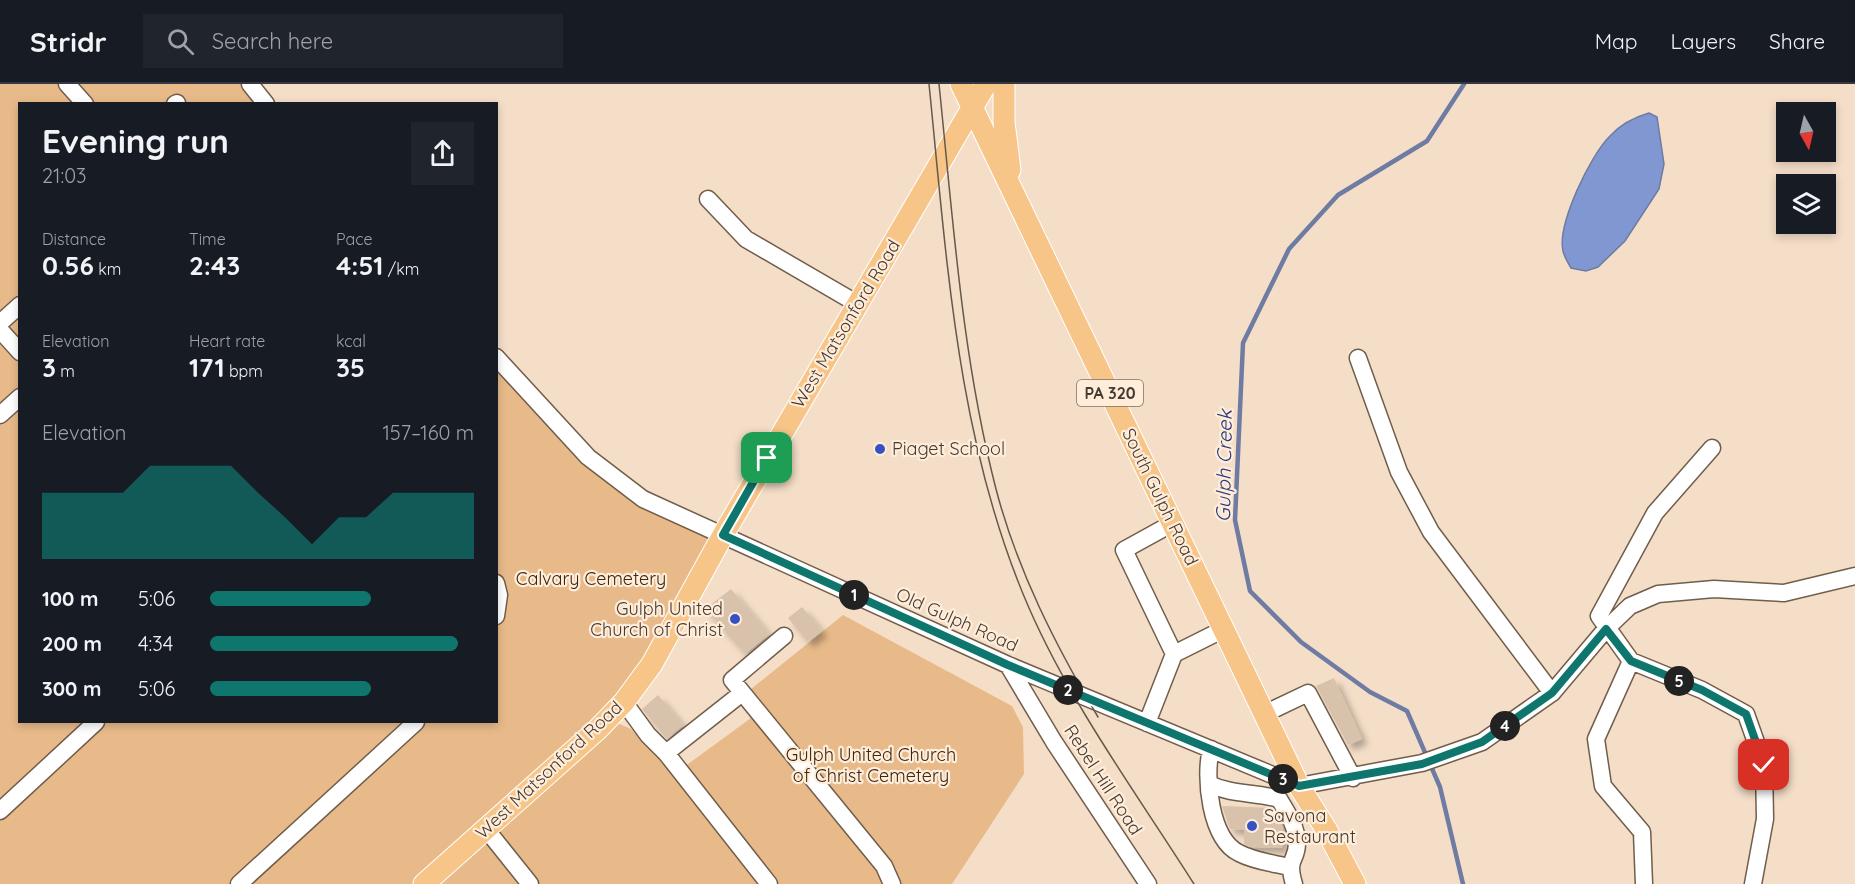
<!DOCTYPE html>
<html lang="en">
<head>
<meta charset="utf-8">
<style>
  body { margin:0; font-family:Quicksand,sans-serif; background:#20242c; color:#f1f3f6; height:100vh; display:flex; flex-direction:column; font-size:22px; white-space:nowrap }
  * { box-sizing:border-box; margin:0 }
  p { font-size:20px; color:#9ea1a6 }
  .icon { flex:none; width:33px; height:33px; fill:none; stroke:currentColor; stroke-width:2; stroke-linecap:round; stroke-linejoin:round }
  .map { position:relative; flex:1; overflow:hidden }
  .sheet { position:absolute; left:18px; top:18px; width:480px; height:621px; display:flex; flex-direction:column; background:#171b24; border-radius:0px; box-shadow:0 3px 9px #0003 }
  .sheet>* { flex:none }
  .needle { width:39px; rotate:172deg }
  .buttons { position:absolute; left:1776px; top:18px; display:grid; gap:12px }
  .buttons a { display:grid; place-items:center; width:60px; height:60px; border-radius:0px; background:#171b24; box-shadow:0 3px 9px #0003; font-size:30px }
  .pin { position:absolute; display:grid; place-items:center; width:51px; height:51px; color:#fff; margin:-26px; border-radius:12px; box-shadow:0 3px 9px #0006 }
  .km { position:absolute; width:30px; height:30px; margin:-15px; border-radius:50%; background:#222; color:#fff; font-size:16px; line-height:30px; text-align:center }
  .round { display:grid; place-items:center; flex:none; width:63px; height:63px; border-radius:0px; background:#20242c }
  .summary { display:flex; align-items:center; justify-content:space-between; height:102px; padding:0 24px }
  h1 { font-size:33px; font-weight:700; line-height:45px }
  .stats { display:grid; grid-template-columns:repeat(3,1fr); gap:9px; height:102px; padding:6px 24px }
  .stats div { display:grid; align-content:center }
  .stats b { font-size:26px; font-weight:700 }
  .stats small { font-size:16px; font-weight:400 }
  .stats p { font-size:16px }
  .chart { height:168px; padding:12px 24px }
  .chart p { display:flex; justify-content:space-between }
  .chart svg { width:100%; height:108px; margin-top:6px; fill:#0f766e; opacity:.7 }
  ul { padding:0 24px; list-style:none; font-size:20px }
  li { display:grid; grid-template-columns:96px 72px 1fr; align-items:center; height:45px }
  li i { height:15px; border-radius:8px; background:#0f766e }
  header { display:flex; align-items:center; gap:36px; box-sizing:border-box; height:84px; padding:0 30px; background:#171b24; border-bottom:2px solid #363941 }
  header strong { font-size:28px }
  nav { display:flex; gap:33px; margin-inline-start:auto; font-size:21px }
  .search { width:420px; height:54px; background:#20242c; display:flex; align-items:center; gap:15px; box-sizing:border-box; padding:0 21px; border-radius:0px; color:#9ea1a6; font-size:22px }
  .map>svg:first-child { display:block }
  .green { fill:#e8ba8a }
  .water { fill:#8197d2; stroke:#6e7ba2; stroke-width:1.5 }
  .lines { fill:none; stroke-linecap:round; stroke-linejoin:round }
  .stream { stroke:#6e7ba2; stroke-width:4.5 }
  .building { fill:#d8c2ac; filter:url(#shadow) }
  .minor-casing { stroke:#705d4a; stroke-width:19 }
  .major-casing { stroke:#fff; stroke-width:23 }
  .minor { stroke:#fff; stroke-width:16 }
  .major { stroke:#f7c588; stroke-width:21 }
  .tram { stroke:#65594d; stroke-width:1.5 }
  .route-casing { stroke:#fff; stroke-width:12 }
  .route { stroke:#0f766e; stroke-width:8 }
  .poi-dot { fill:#3651c3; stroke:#ffedda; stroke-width:2 }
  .labels { text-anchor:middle; stroke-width:4.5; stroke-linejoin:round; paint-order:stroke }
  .shield { fill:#ffedda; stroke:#7b7064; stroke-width:1.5 }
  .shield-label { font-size:16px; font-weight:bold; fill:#433a31 }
  .street-label { font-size:18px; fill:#433a31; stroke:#ffedda }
  .poi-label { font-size:18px; fill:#433a31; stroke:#ffedda; text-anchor:start }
  .park-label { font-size:18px; fill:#3c270f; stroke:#ffedda }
  .water-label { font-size:20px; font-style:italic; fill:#273a81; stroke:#ffedda }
</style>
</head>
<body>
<header>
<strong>Stridr</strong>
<div class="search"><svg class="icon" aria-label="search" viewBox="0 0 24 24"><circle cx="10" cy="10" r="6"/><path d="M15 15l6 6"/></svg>Search here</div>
<nav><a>Map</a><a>Layers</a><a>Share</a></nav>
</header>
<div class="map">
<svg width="1855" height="800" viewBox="0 0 1855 800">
  <defs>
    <filter id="shadow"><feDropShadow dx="5.5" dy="5.5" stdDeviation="3" flood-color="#0004"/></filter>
  </defs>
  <rect width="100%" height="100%" fill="#f5dec8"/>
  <path class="green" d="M 0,0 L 250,0 L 266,19 L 20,20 L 20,638 L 496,638 L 497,273 L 621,400 L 723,451 L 652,580 L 424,800 L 0,800 Z
    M 843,531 L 1012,622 L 1023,643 L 1024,690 L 952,800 L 440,800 L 617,639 L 631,645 L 647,661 L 684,683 L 766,623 L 751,605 Z"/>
  <path class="water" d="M 1649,29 L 1657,33 L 1664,80 L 1659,105 L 1625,157 L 1598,183 L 1586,187 L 1571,184 C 1568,179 1564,172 1563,167 C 1557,140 1591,70 1610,52 C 1620,41 1635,33 1649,29 Z"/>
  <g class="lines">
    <path class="stream" d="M 1463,800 L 1440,703 L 1407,627 L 1370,608 L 1301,558 L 1250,507 L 1235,436 L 1243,259 L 1289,165 L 1338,111 L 1427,57 L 1464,0"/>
  </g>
  <path class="building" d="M 731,505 L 769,550 L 745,570 L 705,525 Z
    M 802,523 L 822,547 L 808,558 L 788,534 Z
    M 1334,594 L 1362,655 L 1348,661 L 1316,602 Z
    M 658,611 L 683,641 L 667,655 L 642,625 Z
    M 1222,722 L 1272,724 L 1283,744 L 1282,764 L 1251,763 L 1244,760 L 1244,746 L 1230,745 Z"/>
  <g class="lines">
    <g class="minor-casing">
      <path id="minor" d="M 67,0 L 85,20
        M 250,0 L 266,20
        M 175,20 L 177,19
        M 708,115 L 746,155 L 856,219
        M 0,239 L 20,221
        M 0,246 L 20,268
        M 496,273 L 588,373 L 643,415 L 1008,581 L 1299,702 L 1422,679 L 1482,658 L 1552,609 L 1606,545 L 1630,522 L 1658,510 L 1714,505 L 1784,509 L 1855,492
        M 1358,274 L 1399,388 L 1431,448 L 1552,609
        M 0,331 L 20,313
        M 1173,439 L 1124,466 L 1174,570
        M 496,499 L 499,511 L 496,532
        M 784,552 L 732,596 L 884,782 L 892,800
        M 1631,577 L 1599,532 L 1655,429 L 1712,364
        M 1008,581 L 1054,658 L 1148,800
        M 624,618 L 648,651 L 666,669 L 742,609
        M 1264,630 L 1308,609 L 1353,694
        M 1147,639 L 1174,570 L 1224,545
        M 1211,665 C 1204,693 1210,755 1239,769 C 1254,777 1272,779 1289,783
        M 666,669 L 769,800
        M 1209,700 C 1232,711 1255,708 1279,715 C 1287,728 1297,743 1297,759 C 1297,778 1286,773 1294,800
        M 0,727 L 96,638
        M 486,745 L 530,800
        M 239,800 L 416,638
        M 1644,800 L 1642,748 L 1603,702 L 1596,655 L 1631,577 L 1702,606 L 1746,630 L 1764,681 L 1765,735 L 1753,800"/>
    </g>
    <g class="major-casing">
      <path id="major" d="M 961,0 L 1299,702 L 1326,745 L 1355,800
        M 1004,0 L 1004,38 L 1010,86
        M 424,800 L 597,646 L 624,618 L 652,580 L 723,451 L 986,0"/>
    </g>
    <use href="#minor" class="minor"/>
    <use href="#major" class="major"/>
    <path class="tram" d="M 929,0 C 947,177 957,359 1029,524 C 1072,622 1137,710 1194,800
      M 939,0 C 953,135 962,274 996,405 C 1017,486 1056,562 1098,633"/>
  </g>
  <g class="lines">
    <g class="route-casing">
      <path id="route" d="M 767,374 L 723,451 L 1008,581 L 1299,702 L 1422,680 L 1482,658 L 1552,609 L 1606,545 L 1631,577 L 1702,606 L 1746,630 L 1764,681"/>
    </g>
    <use href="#route" class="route"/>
  </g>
  <g class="poi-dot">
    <circle cx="880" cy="365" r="6"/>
    <circle cx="735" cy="535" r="6"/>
    <circle cx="1252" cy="742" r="6"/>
  </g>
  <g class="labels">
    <rect class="shield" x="1077" y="296" width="66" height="26" rx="4.5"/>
    <g class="shield-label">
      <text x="1110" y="315">PA 320</text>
    </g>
    <g class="street-label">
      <text transform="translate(846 240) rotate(-59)" y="6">West Matsonford Road</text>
      <text transform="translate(1160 413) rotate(64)" y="6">South Gulph Road</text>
      <text transform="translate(957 536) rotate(24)" y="6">Old Gulph Road</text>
      <text transform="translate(549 686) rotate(-43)" y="6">West Matsonford Road</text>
      <text transform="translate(1103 696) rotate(57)" y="6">Rebel Hill Road</text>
    </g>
    <g class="poi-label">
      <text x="892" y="371">Piaget School</text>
      <text x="723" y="531" text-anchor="end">Gulph United<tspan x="723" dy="21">Church of Christ</tspan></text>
      <text x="1264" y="738">Savona<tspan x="1264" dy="21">Restaurant</tspan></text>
    </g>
    <g class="park-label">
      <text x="591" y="501">Calvary Cemetery</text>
      <text x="871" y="677">Gulph United Church<tspan x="871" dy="21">of Christ Cemetery</tspan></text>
    </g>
    <g class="water-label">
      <text transform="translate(1224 382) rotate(-89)" y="7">Gulph Creek</text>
    </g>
  </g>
</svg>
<div class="buttons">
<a><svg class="needle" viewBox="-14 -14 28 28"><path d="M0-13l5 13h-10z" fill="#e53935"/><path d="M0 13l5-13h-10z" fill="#9ea1a6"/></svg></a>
<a><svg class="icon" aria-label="layers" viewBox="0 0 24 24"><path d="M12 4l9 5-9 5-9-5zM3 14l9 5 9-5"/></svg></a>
</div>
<div class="pin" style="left:767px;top:374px;background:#1e9e55"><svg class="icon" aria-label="arrive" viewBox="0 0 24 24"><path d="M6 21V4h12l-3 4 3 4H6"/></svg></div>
<div class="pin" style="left:1764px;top:681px;background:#d93025"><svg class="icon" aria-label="check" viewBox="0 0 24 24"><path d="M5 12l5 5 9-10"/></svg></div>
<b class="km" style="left:854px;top:511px">1</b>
<b class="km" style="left:1068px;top:606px">2</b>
<b class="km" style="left:1283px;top:695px">3</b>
<b class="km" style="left:1505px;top:642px">4</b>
<b class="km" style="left:1679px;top:597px">5</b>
<section class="sheet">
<div class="summary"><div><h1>Evening run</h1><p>21:03</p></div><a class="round"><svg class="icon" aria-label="share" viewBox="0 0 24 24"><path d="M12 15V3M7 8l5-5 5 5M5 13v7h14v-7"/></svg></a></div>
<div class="stats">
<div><p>Distance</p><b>0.56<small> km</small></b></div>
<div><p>Time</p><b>2:43</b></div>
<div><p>Pace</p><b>4:51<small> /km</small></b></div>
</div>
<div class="stats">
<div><p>Elevation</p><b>3<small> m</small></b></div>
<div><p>Heart rate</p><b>171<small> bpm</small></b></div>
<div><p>kcal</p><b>35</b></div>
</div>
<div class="chart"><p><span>Elevation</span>157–160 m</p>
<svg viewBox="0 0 160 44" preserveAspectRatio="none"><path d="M0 44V17L10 17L20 17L30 17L40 6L50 6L60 6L70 6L80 17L90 27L100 38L110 27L120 27L130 17L140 17L150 17L160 17V44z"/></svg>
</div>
<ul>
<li><b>100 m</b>5:06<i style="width:61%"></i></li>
<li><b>200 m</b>4:34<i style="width:94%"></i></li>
<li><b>300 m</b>5:06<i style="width:61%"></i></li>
</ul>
</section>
</div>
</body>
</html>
